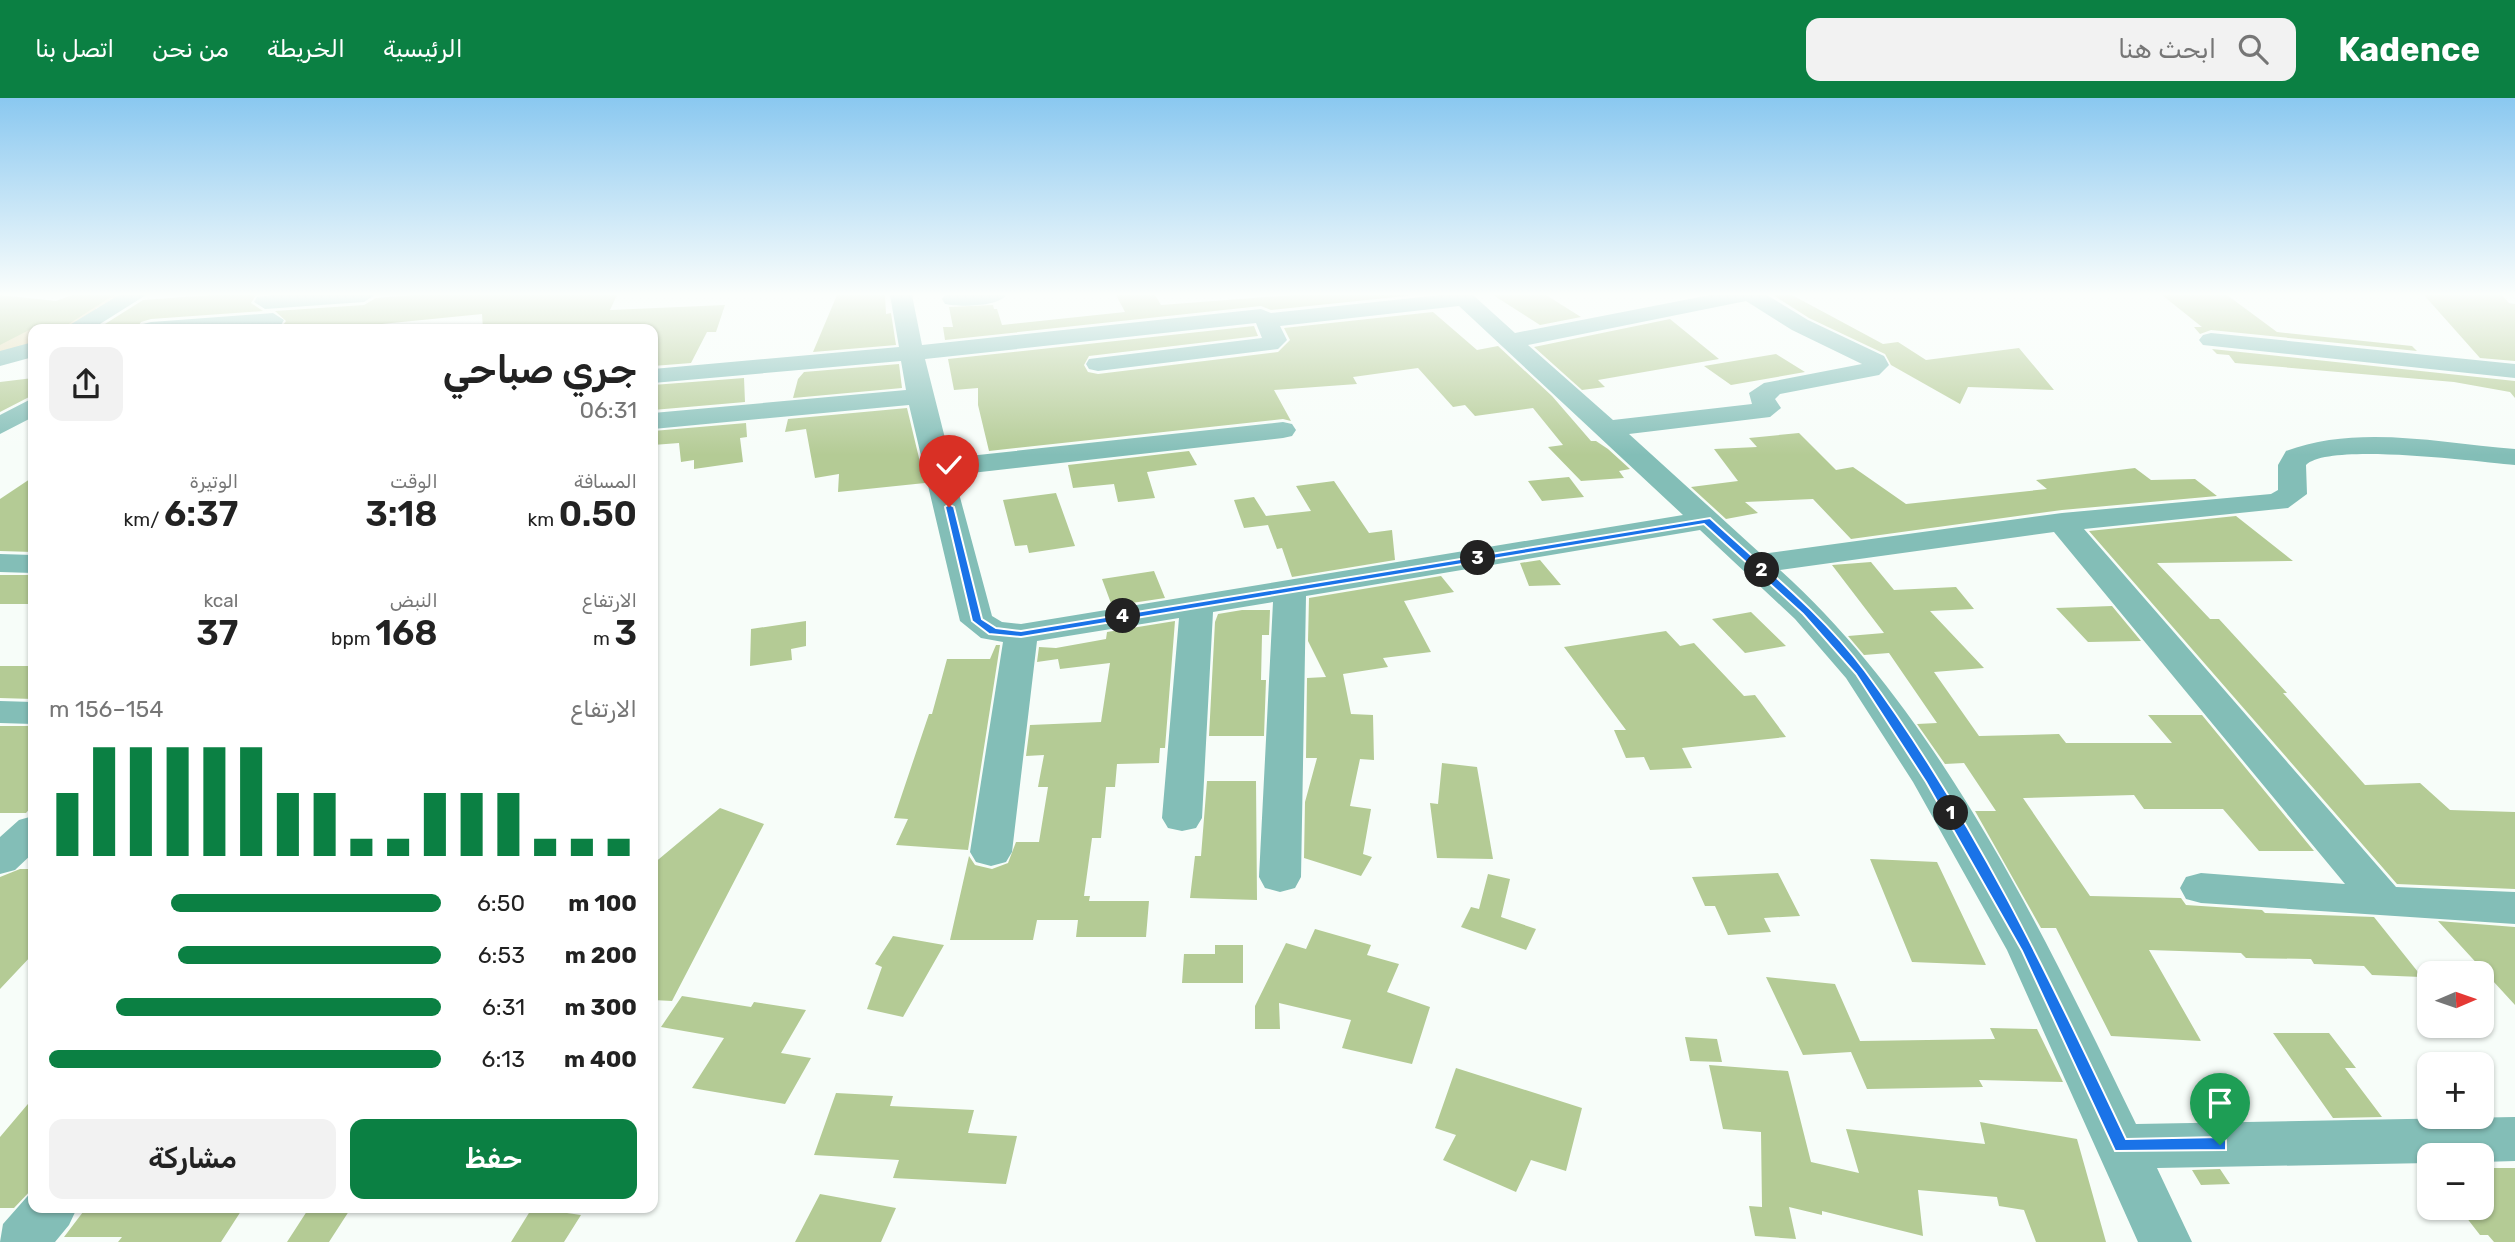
<!DOCTYPE html>
<html lang="ar">
<head>
<meta charset="utf-8">
<style>
  body { margin:0; font-family:Rubik,Vazirmatn,sans-serif; background:#f2f2f2; color:#222; direction:rtl; height:100vh; display:flex; flex-direction:column; font-size:26px; white-space:nowrap }
  * { box-sizing:border-box; margin:0 }
  p { font-size:23px; color:#767676 }
  .icon { flex:none; width:38px; height:38px; fill:none; stroke:currentColor; stroke-width:2; stroke-linecap:round; stroke-linejoin:round }
  .map { position:relative; flex:1; overflow:hidden; direction:ltr }
  .side { position:absolute; left:28px; top:226px; width:630px; height:889px; display:flex; flex-direction:column; background:#fff; border-radius:14px; box-shadow:0 2px 5px #0004; direction:rtl }
  .side>* { flex:none }
  .needle { width:46px; rotate:88deg }
  .controls { position:absolute; left:2417px; top:863px; display:grid; gap:14px }
  .controls a { display:grid; place-items:center; width:77px; height:77px; border-radius:14px; background:#fff; box-shadow:0 2px 5px #0004; font-size:35px }
  .pin { position:absolute; display:grid; place-items:center; width:60px; height:60px; color:#fff; margin:-72px -30px; border-radius:50% 50% 50% 0; rotate:-45deg; box-shadow:0 0 7px #0007 }
  .pin .icon { rotate:45deg }
  .km { position:absolute; width:35px; height:35px; margin:-18px; border-radius:50%; background:#222; color:#fff; font-size:19px; line-height:35px; text-align:center }
  .round { display:grid; place-items:center; flex:none; width:74px; height:74px; border-radius:14px; background:#f2f2f2 }
  .headline { display:flex; align-items:center; justify-content:space-between; height:119px; padding:0 21px }
  h1 { font-size:38px; font-weight:600; line-height:52px }
  .metrics { display:grid; grid-template-columns:repeat(3,1fr); gap:10px; height:119px; padding:7px 21px }
  .metrics div { display:grid; align-content:center }
  .metrics b { font-size:35px; font-weight:600 }
  .metrics small { font-size:19px; font-weight:400 }
  .metrics p { font-size:19px }
  .chart { height:196px; padding:14px 21px }
  .chart p { display:flex; justify-content:space-between }
  .chart svg { width:100%; height:126px; margin-top:7px; stroke:#0b8043; stroke-width:6 }
  .primary-button { display:flex; gap:14px; margin-top:auto; padding:14px 21px }
  .primary-button a { flex:1; height:80px; border-radius:14px; background:#0b8043; color:#fff; font-size:28px; font-weight:600; line-height:80px; text-align:center }
  .primary-button a+a { background:#f2f2f2; color:#222 }
  ul { padding:0 21px; list-style:none; font-size:23px }
  li { display:grid; grid-template-columns:112px 84px 1fr; align-items:center; height:52px }
  li i { height:18px; border-radius:9px; background:#0b8043 }
  header { display:flex; align-items:center; gap:42px; box-sizing:border-box; height:98px; padding:0 35px; background:#0b8043; color:#fff }
  header strong { font-size:33px }
  nav { display:flex; gap:38px; margin-inline-start:auto; font-size:24px }
  .search { width:490px; height:63px; background:#f2f2f2; display:flex; align-items:center; gap:18px; box-sizing:border-box; padding:0 24px; border-radius:14px; color:#767676; font-size:26px }
  .map>svg:first-child { display:block }
  .green { fill:#e2d9b1 }
  .building { fill:#b4cb95 }
  .lines { fill:none; stroke-linecap:round; stroke-linejoin:round }
  .minor { fill:#83beb7; fill-rule:evenodd }
  .route { fill:#1a73e8; stroke:#fff; stroke-width:2 }
</style>
</head>
<body>
<header>
<strong>Kadence</strong>
<div class="search"><svg class="icon" aria-label="search" viewBox="0 0 24 24"><circle cx="10" cy="10" r="6"/><path d="M15 15l6 6"/></svg>ابحث هنا</div>
<nav><a>الرئيسية</a><a>الخريطة</a><a>من نحن</a><a>اتصل بنا</a></nav>
</header>
<div class="map">
<svg width="2515" height="1144" viewBox="0 0 2515 1144">
  <rect width="100%" height="100%" fill="#f7fdf9"/>
  <path class="green" d="M 107,197 L 127,197 L 110,207 L 96,210 L 96,215 L 66,231 L 33,231 L 33,246 L 0,255 L 0,242 Z"/>
  <path class="building" d="M 0,197 L 56,203 L 72,197 L 114,197 L 61,231 L 31,231 L 0,247 Z
    M 212,197 L 256,197 L 251,205 L 263,213 L 151,221 L 141,224 L 136,231 L 97,231 L 143,202 Z
    M 413,197 L 617,197 L 610,212 L 725,207 L 716,234 L 707,234 L 691,265 L 653,268 L 653,231 L 483,231 L 482,216 L 372,227 L 269,231 L 281,230 L 286,223 L 275,213 L 364,207 L 376,200 Z
    M 837,197 L 885,197 L 886,216 L 891,215 L 896,247 L 813,254 Z
    M 1116,197 L 1155,197 L 1161,207 L 1292,197 L 1415,197 L 1271,212 L 1261,208 L 945,242 L 943,229 L 953,229 L 949,209 L 993,207 L 994,211 L 997,211 L 1002,227 L 1125,214 Z
    M 1493,197 L 1546,197 L 1581,219 L 1540,227 Z
    M 1773,197 L 1792,197 L 1883,246 L 1898,244 L 1926,262 L 2019,250 L 2054,292 L 1968,289 L 1960,306 L 1891,267 L 1885,256 L 1809,220 Z
    M 2162,197 L 2227,197 L 2277,234 L 2412,248 L 2417,253 L 2211,232 L 2200,236 L 2194,229 L 2202,229 Z
    M 2424,197 L 2502,197 L 2509,205 L 2515,206 L 2515,263 L 2480,260 Z
    M 1433,214 L 1477,252 L 1498,248 L 1552,298 L 1591,343 L 1596,343 L 1608,351 L 1630,371 L 1619,373 L 1624,380 L 1581,383 L 1548,349 L 1563,347 L 1533,310 L 1475,318 L 1465,307 L 1453,309 L 1418,270 L 1353,279 L 1357,286 L 1274,292 L 1291,323 L 1283,321 L 989,353 L 978,307 L 978,290 L 954,292 L 948,261 L 1254,228 L 1258,238 L 1089,258 L 1084,267 L 1088,274 L 1098,276 L 1278,254 L 1290,242 L 1284,230 Z
    M 1670,221 L 1719,261 L 1598,282 L 1605,289 L 1582,292 L 1534,249 Z
    M 2212,251 L 2515,283 L 2515,300 L 2510,294 L 2454,284 L 2235,265 L 2229,257 L 2217,256 Z
    M 1776,256 L 1805,274 L 1731,287 L 1704,268 Z
    M 899,266 L 902,290 L 793,300 L 798,281 L 804,274 Z
    M 33,280 L 33,297 L 0,314 L 0,284 Z
    M 744,280 L 745,304 L 653,312 L 653,287 Z
    M 907,310 L 925,385 L 838,394 L 839,376 L 815,380 L 806,331 L 785,334 L 788,321 Z
    M 746,325 L 747,339 L 740,340 L 743,364 L 694,371 L 694,362 L 681,364 L 679,345 L 653,347 L 653,333 Z
    M 1799,335 L 1836,372 L 1853,369 L 1906,406 L 2047,391 L 2036,382 L 2135,370 L 2151,382 L 2195,381 L 2217,398 L 2062,412 L 1851,441 L 1813,401 L 1745,404 L 1758,415 L 1726,421 L 1691,389 L 1738,383 L 1714,351 L 1757,349 L 1749,340 Z
    M 1189,353 L 1197,367 L 1147,374 L 1155,400 L 1118,404 L 1114,386 L 1073,390 L 1068,367 Z
    M 33,379 L 33,454 L 0,453 L 0,401 Z
    M 1569,379 L 1584,399 L 1542,403 L 1528,383 Z
    M 1334,383 L 1369,435 L 1392,432 L 1395,462 L 1292,479 L 1282,450 L 1277,451 L 1268,427 L 1244,430 L 1234,402 L 1254,399 L 1266,418 L 1311,413 L 1296,388 Z
    M 1056,395 L 1075,448 L 1029,455 L 1027,447 L 1015,448 L 1003,402 Z
    M 2236,418 L 2293,463 L 2157,465 L 2210,521 L 2219,521 L 2287,595 L 2283,595 L 2365,687 L 2420,685 L 2450,712 L 2515,714 L 2515,791 L 2397,786 L 2089,433 Z
    M 1540,462 L 1561,487 L 1529,488 L 1520,465 Z
    M 1871,464 L 1894,492 L 1956,489 L 1974,511 L 1930,513 L 1984,570 L 1934,574 L 1979,638 L 2059,636 L 2066,645 L 2172,645 L 2148,617 L 2202,617 L 2314,753 L 2259,753 L 2223,711 L 2144,711 L 2134,697 L 2023,700 L 2090,798 L 2181,800 L 2186,807 L 2262,812 L 2265,815 L 2374,819 L 2422,879 L 2372,877 L 2364,868 L 2314,866 L 2311,861 L 2246,860 L 2241,855 L 2149,852 L 2201,943 L 2111,938 L 2056,830 L 2041,830 L 1975,713 L 1996,713 L 1964,665 L 1945,666 L 1917,626 L 1937,625 L 1889,555 L 1864,557 L 1848,538 L 1884,535 L 1832,467 Z
    M 1154,473 L 1165,500 L 1112,508 L 1102,481 Z
    M 0,477 L 33,477 L 33,506 L 0,506 Z
    M 1441,478 L 1454,494 L 1404,503 L 1431,554 L 1383,560 L 1388,569 L 1343,576 L 1351,616 L 1373,617 L 1374,662 L 1360,661 L 1350,708 L 1371,711 L 1363,756 L 1372,759 L 1361,778 L 1304,760 L 1305,704 L 1317,660 L 1306,660 L 1307,580 L 1326,579 L 1308,543 L 1309,500 Z
    M 2112,508 L 2141,543 L 2088,544 L 2056,510 Z
    M 1242,512 L 1270,512 L 1269,537 L 1262,537 L 1261,582 L 1266,582 L 1264,638 L 1209,638 L 1215,524 L 1218,516 Z
    M 1751,514 L 1786,548 L 1745,555 L 1712,521 Z
    M 806,523 L 806,548 L 791,551 L 792,562 L 750,568 L 751,531 Z
    M 1175,523 L 1165,650 L 1160,650 L 1159,665 L 1117,666 L 1115,689 L 1106,689 L 1101,740 L 1092,740 L 1084,798 L 1090,798 L 1089,803 L 1149,803 L 1146,839 L 1076,839 L 1078,822 L 1037,822 L 1033,842 L 950,842 L 969,758 L 975,767 L 992,771 L 1008,765 L 1016,744 L 1039,744 L 1048,689 L 1038,689 L 1044,657 L 1026,658 L 1030,627 L 1101,624 L 1110,565 L 1060,571 L 1058,561 L 1037,564 L 1039,549 L 1056,550 L 1095,543 L 1106,541 L 1107,534 Z
    M 1666,533 L 1680,548 L 1694,545 L 1744,598 L 1755,597 L 1786,639 L 1682,650 L 1692,670 L 1650,672 L 1644,659 L 1626,660 L 1614,632 L 1626,632 L 1564,549 Z
    M 996,547 L 1000,547 L 968,752 L 896,747 L 908,721 L 894,720 L 929,616 L 932,616 L 947,561 L 990,561 Z
    M 0,568 L 33,568 L 33,601 L 0,600 Z
    M 0,628 L 33,628 L 33,707 L 26,715 L 0,715 Z
    M 1442,665 L 1477,669 L 1493,761 L 1437,760 L 1430,705 L 1438,706 Z
    M 1207,683 L 1256,683 L 1257,802 L 1190,800 L 1195,758 L 1201,758 Z
    M 720,710 L 764,726 L 672,903 L 653,902 L 653,766 Z
    M 1870,761 L 1937,764 L 1986,867 L 1912,864 Z
    M 20,771 L 33,771 L 33,856 L 0,891 L 0,779 Z
    M 1778,775 L 1800,818 L 1764,820 L 1771,834 L 1728,837 L 1715,808 L 1705,808 L 1692,779 Z
    M 1488,776 L 1510,781 L 1501,819 L 1536,831 L 1526,852 L 1461,829 L 1471,809 L 1479,811 Z
    M 2438,823 L 2515,829 L 2515,907 Z
    M 1315,831 L 1371,847 L 1367,857 L 1399,866 L 1387,894 L 1430,909 L 1412,966 L 1342,950 L 1351,922 L 1279,905 L 1280,931 L 1255,931 L 1255,908 L 1286,845 L 1306,851 Z
    M 893,838 L 944,847 L 903,919 L 867,911 L 882,869 L 875,866 Z
    M 1215,847 L 1243,847 L 1243,885 L 1182,885 L 1184,856 L 1215,856 Z
    M 1766,879 L 1835,886 L 1860,943 L 1995,941 L 1990,930 L 2037,931 L 2063,984 L 1979,982 L 1983,989 L 1867,991 L 1851,954 L 1803,957 Z
    M 682,898 L 751,909 L 754,904 L 806,912 L 781,955 L 811,960 L 785,1006 L 692,990 L 724,940 L 661,929 Z
    M 2273,935 L 2329,935 L 2356,970 L 2345,970 L 2382,1019 L 2333,1020 Z
    M 1685,939 L 1717,941 L 1722,964 L 1690,963 Z
    M 1709,967 L 1788,973 L 1811,1064 L 1859,1075 L 1846,1031 L 1985,1046 L 1980,1024 L 2077,1041 L 2106,1144 L 2036,1144 L 2024,1112 L 1999,1108 L 1997,1099 L 1918,1092 L 1923,1138 L 1822,1113 L 1822,1117 L 1789,1109 L 1796,1141 L 1755,1138 L 1749,1108 L 1762,1109 L 1761,1034 L 1723,1031 Z
    M 1456,970 L 1582,1010 L 1566,1073 L 1531,1062 L 1516,1094 L 1443,1062 L 1456,1037 L 1435,1030 Z
    M 836,995 L 893,998 L 890,1008 L 974,1012 L 968,1035 L 1017,1038 L 1006,1086 L 893,1080 L 899,1062 L 814,1057 Z
    M 33,1000 L 33,1090 L 14,1110 L 0,1110 L 0,1039 Z
    M 2482,1070 L 2515,1070 L 2515,1144 L 2494,1144 L 2488,1137 L 2480,1137 L 2459,1110 L 2482,1110 Z
    M 2220,1071 L 2230,1086 L 2201,1087 L 2192,1072 Z
    M 820,1096 L 896,1110 L 881,1144 L 795,1144 Z
    M 86,1110 L 243,1110 L 221,1144 L 118,1144 L 122,1139 L 64,1139 Z
    M 309,1110 L 351,1110 L 329,1144 L 287,1144 Z
    M 532,1110 L 581,1117 L 564,1144 L 511,1144 Z"/>
  <g class="lines">
    <path class="minor" d="M 119,197 L 146,197 L 92,231 L 63,231 Z
      M 273,197 L 375,197 L 364,204 L 265,211 L 254,204 L 257,199 Z
      M 890,197 L 912,197 L 922,247 L 1261,211 L 1271,215 L 1441,197 L 1473,197 L 1515,235 L 1710,197 L 1767,197 L 1808,222 L 1884,258 L 1889,267 L 1879,277 L 1780,296 L 1775,301 L 1781,310 L 1770,319 L 1629,336 L 1761,456 L 2062,415 L 2271,396 L 2278,392 L 2278,367 L 2286,353 C 2357,326 2441,345 2515,351 L 2515,367 C 2478,364 2329,344 2306,367 L 2307,396 L 2288,410 L 2084,431 L 2396,789 L 2515,794 L 2515,826 L 2201,805 L 2186,801 L 2180,790 L 2186,779 L 2201,775 L 2345,786 L 2054,434 L 1780,472 C 1939,615 2043,835 2136,1026 L 2515,1019 L 2515,1063 L 2482,1064 L 2482,1057 L 2429,1057 L 2429,1065 L 2157,1070 L 2192,1144 L 2138,1144 L 2007,852 L 1913,684 L 1846,580 L 1795,521 L 1700,432 L 1306,498 L 1301,779 L 1295,790 L 1280,794 L 1265,790 L 1259,779 L 1273,504 L 1213,514 L 1202,720 L 1196,730 L 1182,733 L 1168,730 L 1162,720 L 1179,520 L 1037,543 L 1012,754 L 1006,764 L 991,768 L 976,764 L 970,754 L 1003,544 L 981,540 L 960,523 L 909,307 L 653,331 L 653,315 L 906,292 L 901,263 L 653,285 L 653,271 L 899,249 ZM 1746,203 L 1792,232 L 1862,266 L 1764,285 L 1749,295 L 1752,306 L 1613,322 L 1528,247 ZM 1459,208 L 1683,417 L 1021,526 L 1002,524 L 992,518 L 954,377 L 1283,340 L 1292,338 L 1296,332 L 1292,326 L 1283,324 L 950,360 L 925,261 L 1256,225 L 1262,240 L 1089,261 L 1086,266 L 1089,271 L 1098,273 L 1278,251 L 1287,242 L 1280,228 Z
      M 945,197 L 1006,197 C 998,209 959,209 945,206 L 942,201 Z
      M 273,215 L 284,222 L 281,227 L 245,231 L 139,231 L 143,226 L 151,224 Z
      M 2211,235 L 2515,266 L 2515,280 L 2203,247 L 2199,242 L 2203,237 Z
      M 33,244 L 33,259 L 0,268 L 0,253 Z
      M 33,300 L 33,319 L 0,336 L 0,317 Z
      M 0,456 L 33,457 L 33,475 L 0,474 Z
      M 0,603 L 33,604 L 33,626 L 0,625 Z
      M 33,718 L 33,755 L 15,772 L 0,776 L 0,739 L 19,722 Z
      M 33,1092 L 33,1110 L 77,1110 L 69,1127 L 55,1144 L 0,1144 L 3,1126 Z"/>
  </g>
  <linearGradient id="sky" x2="0" y2="1"><stop stop-color="#8ac8f0"/><stop offset="0.55" stop-color="#fbfefc"/><stop offset="1" stop-color="#fbfefc" stop-opacity="0"/></linearGradient>
  <rect width="2515" height="357" fill="url(#sky)"/>
  <path class="route" d="M 949,406 L 954,409 L 982,521 L 996,530 L 1021,533 L 1710,420 C 1763,469 1822,515 1865,573 C 1972,717 2050,880 2126,1041 L 2220,1039 L 2226,1042 L 2226,1052 L 2115,1053 L 2022,853 L 1926,684 L 1856,576 L 1803,516 L 1704,426 L 1021,539 L 989,536 L 972,523 L 945,409 Z"/>
</svg>
<div class="controls">
<a><svg class="needle" viewBox="-14 -14 28 28"><path d="M0-13l5 13h-10z" fill="#e53935"/><path d="M0 13l5-13h-10z" fill="#767676"/></svg></a>
<a>+</a>
<a>−</a>
</div>
<div class="pin" style="left:2220px;top:1047px;background:#1e9e55"><svg class="icon" aria-label="arrive" viewBox="0 0 24 24"><path d="M6 21V4h12l-3 4 3 4H6"/></svg></div>
<div class="pin" style="left:949px;top:409px;background:#d93025"><svg class="icon" aria-label="check" viewBox="0 0 24 24"><path d="M5 12l5 5 9-10"/></svg></div>
<b class="km" style="left:1951px;top:715px">1</b>
<b class="km" style="left:1762px;top:472px">2</b>
<b class="km" style="left:1478px;top:460px">3</b>
<b class="km" style="left:1123px;top:518px">4</b>
<section class="side">
<div class="headline"><div><h1>جري صباحي</h1><p>06:31</p></div><a class="round"><svg class="icon" aria-label="share" viewBox="0 0 24 24"><path d="M12 15V3M7 8l5-5 5 5M5 13v7h14v-7"/></svg></a></div>
<div class="metrics">
<div><p>المسافة</p><b>0.50<small> km</small></b></div>
<div><p>الوقت</p><b>3:18</b></div>
<div><p>الوتيرة</p><b>6:37<small> /km</small></b></div>
</div>
<div class="metrics">
<div><p>الارتفاع</p><b>3<small> m</small></b></div>
<div><p>النبض</p><b>168<small> bpm</small></b></div>
<div><p>kcal</p><b>37</b></div>
</div>
<div class="chart"><p><span>الارتفاع</span>154–156 m</p>
<svg viewBox="0 0 160 44" preserveAspectRatio="none"><path d="M5 44V22M15 44V6M25 44V6M35 44V6M45 44V6M55 44V6M65 44V22M75 44V22M85 44V38M95 44V38M105 44V22M115 44V22M125 44V22M135 44V38M145 44V38M155 44V38"/></svg>
</div>
<ul>
<li><b>100 m</b>6:50<i style="width:69%"></i></li>
<li><b>200 m</b>6:53<i style="width:67%"></i></li>
<li><b>300 m</b>6:31<i style="width:83%"></i></li>
<li><b>400 m</b>6:13<i style="width:100%"></i></li>
</ul>
<div class="primary-button"><a>حفظ</a><a>مشاركة</a></div>
</section>
</div>
</body>
</html>
